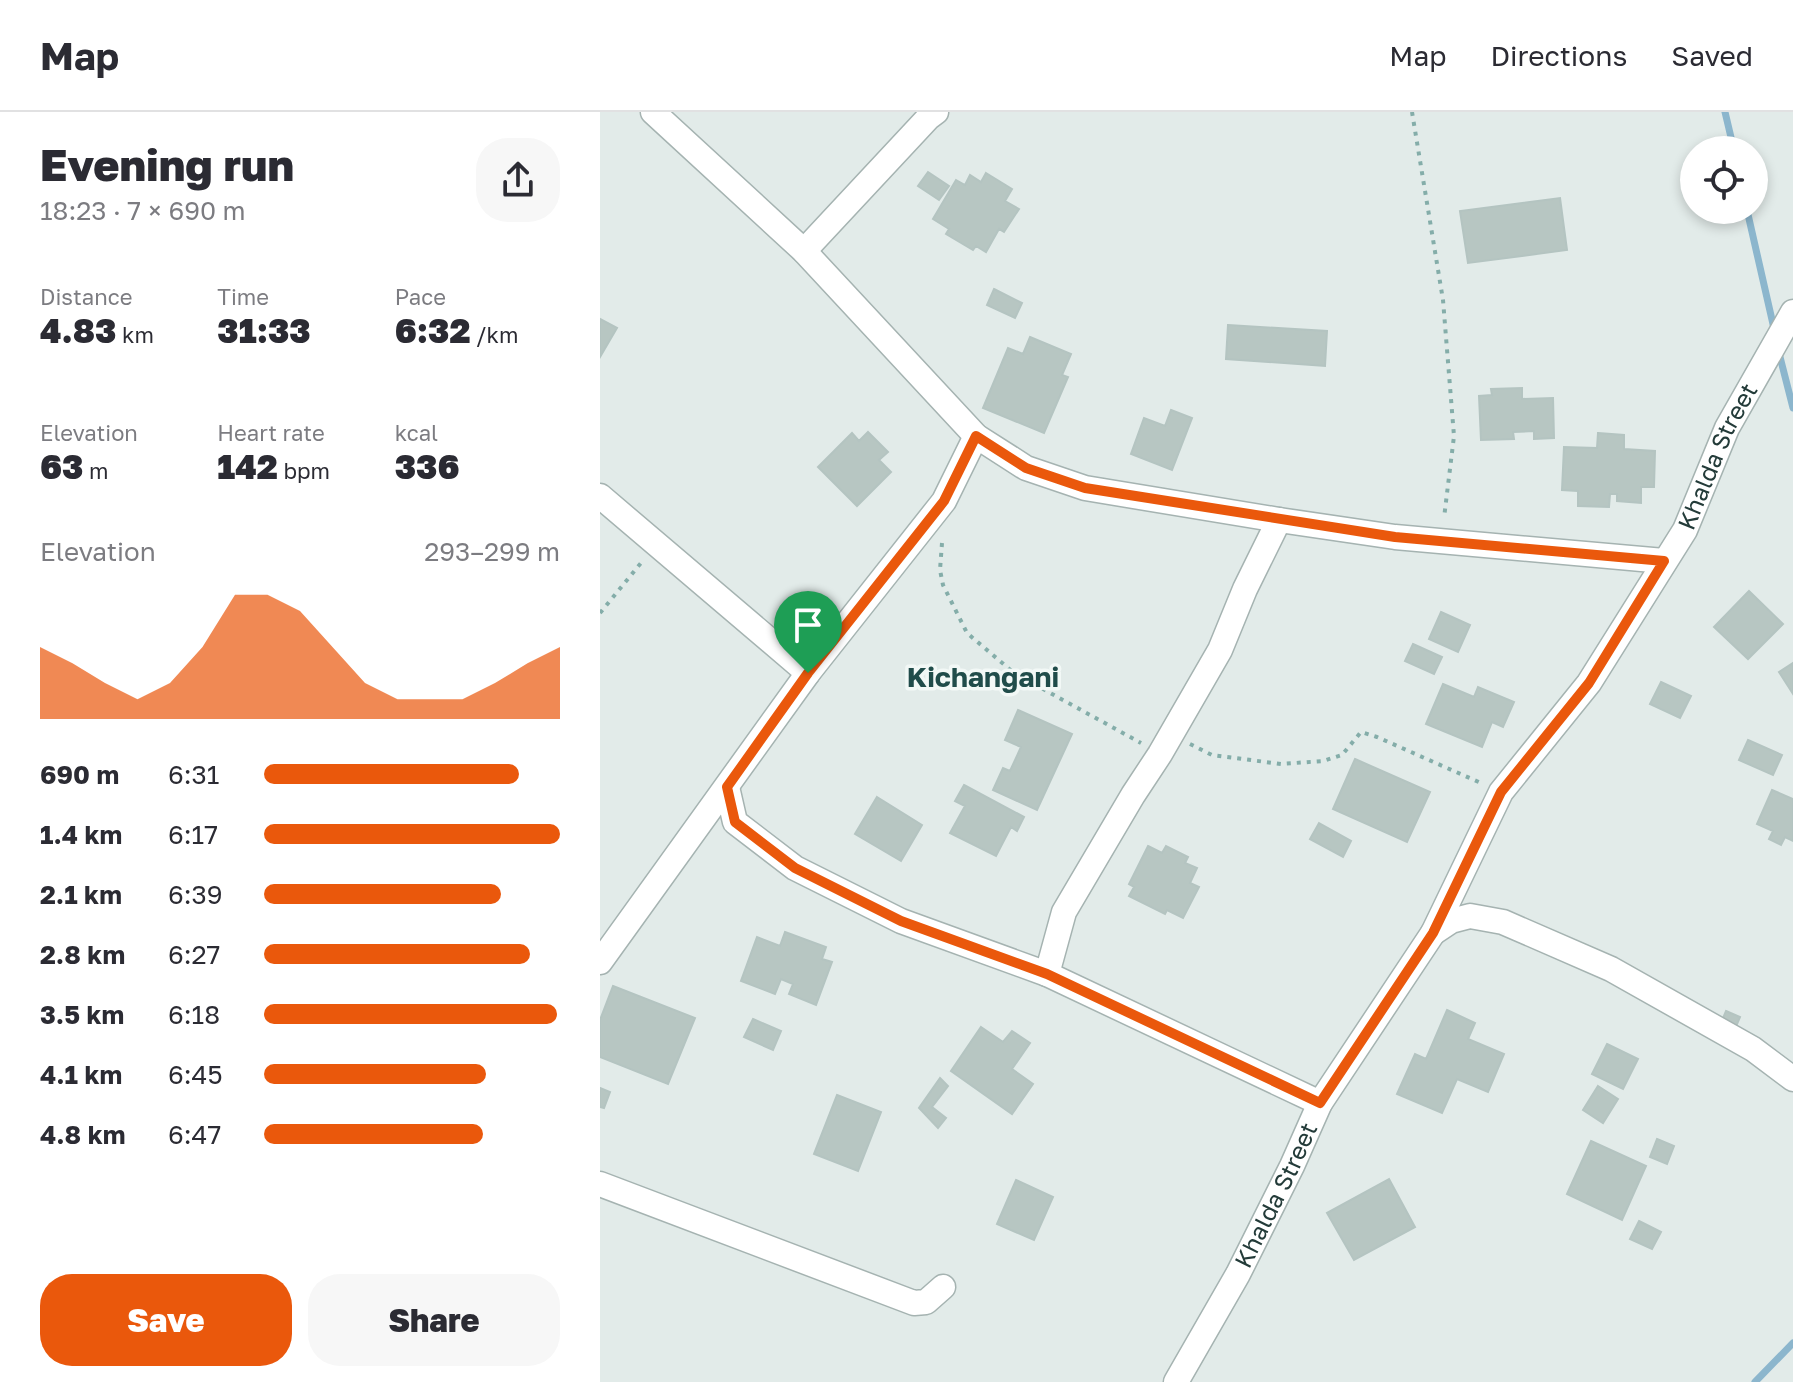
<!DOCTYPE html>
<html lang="en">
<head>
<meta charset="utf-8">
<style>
  body { margin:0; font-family:"Golos Text",sans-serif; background:#f7f7f7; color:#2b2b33; height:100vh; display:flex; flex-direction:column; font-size:30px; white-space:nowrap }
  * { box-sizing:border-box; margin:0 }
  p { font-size:26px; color:#7c7c81 }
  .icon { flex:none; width:44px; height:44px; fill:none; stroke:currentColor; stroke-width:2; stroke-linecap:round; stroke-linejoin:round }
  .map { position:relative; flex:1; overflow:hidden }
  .panel { display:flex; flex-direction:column; background:#fff; width:600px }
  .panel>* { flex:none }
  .fabs { position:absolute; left:1080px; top:24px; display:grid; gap:16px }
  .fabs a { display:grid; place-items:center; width:88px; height:88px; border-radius:50%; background:#fff; box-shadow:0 4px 12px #0003; font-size:40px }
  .pin { position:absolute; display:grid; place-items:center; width:68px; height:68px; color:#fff; margin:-82px -34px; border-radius:50% 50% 50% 0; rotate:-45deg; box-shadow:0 0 8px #0007 }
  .pin .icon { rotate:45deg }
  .round { display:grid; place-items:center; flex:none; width:84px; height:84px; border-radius:32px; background:#f7f7f7 }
  .summary { display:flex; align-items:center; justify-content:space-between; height:136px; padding:0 40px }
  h1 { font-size:44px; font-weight:800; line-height:60px }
  .stats { display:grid; grid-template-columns:repeat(3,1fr); gap:12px; height:136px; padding:8px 40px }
  .stats div { display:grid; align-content:center }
  .stats b { font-size:34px; font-weight:800 }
  .stats small { font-size:22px; font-weight:400 }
  .stats p { font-size:22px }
  .chart { height:224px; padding:16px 40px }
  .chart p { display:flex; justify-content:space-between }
  .chart svg { width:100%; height:144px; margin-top:8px; fill:#ea580c; opacity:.7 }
  .button { display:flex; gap:16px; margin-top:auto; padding:16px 40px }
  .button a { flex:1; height:92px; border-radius:32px; background:#ea580c; color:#fff; font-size:32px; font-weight:800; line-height:92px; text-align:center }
  .button a+a { background:#f7f7f7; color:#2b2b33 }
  ul { padding:0 40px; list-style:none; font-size:26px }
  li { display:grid; grid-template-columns:128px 96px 1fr; align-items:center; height:60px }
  li i { height:20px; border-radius:10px; background:#ea580c }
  header { display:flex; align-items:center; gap:48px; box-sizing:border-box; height:112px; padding:0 40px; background:#fff; border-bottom:2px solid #e1e1e2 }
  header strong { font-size:38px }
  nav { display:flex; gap:44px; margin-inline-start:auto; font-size:28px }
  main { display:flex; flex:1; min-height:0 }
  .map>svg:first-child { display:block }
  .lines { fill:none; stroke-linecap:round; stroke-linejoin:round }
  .stream { stroke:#8cb6cd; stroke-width:7 }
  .building { fill:#b7c6c2; stroke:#b4c4c1; stroke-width:2 }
  .street-casing { stroke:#a5b3b1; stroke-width:27 }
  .path { stroke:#84ada9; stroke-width:4; stroke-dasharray:4 6; stroke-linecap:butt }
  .street { stroke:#fff; stroke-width:24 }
  .route-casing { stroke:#fff; stroke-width:16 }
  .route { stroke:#ea580c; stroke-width:10 }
  .labels { text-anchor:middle; stroke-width:7; stroke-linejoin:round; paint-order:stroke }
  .street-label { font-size:24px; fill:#233b39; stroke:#f2f8f6 }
  .quarter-label { font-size:28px; font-weight:bold; fill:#204c4a; stroke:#f2f8f6 }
</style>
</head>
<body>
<header>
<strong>Map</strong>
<nav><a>Map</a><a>Directions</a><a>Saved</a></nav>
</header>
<main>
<section class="panel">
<div class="summary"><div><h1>Evening run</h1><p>18:23 · 7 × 690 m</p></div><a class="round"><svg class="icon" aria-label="share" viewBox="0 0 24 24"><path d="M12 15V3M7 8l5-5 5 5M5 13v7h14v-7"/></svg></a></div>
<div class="stats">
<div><p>Distance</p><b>4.83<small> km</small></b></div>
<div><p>Time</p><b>31:33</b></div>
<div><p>Pace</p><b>6:32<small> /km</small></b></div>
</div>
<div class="stats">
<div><p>Elevation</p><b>63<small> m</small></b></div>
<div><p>Heart rate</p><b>142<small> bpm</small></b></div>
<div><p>kcal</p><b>336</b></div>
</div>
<div class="chart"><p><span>Elevation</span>293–299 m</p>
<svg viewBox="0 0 160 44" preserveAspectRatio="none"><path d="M0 44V22L10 27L20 33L30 38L40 33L50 22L60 6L70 6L80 11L90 22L100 33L110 38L120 38L130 38L140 33L150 27L160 22V44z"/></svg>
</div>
<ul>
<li><b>690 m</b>6:31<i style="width:86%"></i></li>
<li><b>1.4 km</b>6:17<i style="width:100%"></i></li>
<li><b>2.1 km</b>6:39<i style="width:80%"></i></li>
<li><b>2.8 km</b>6:27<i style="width:90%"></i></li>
<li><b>3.5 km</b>6:18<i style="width:99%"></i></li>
<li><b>4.1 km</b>6:45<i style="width:75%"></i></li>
<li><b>4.8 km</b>6:47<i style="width:74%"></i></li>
</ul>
<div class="button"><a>Save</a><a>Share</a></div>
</section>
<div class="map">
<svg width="1193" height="1270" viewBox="0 0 1193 1270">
  <rect width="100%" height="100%" fill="#e2ebe9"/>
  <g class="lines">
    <path class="stream" d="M 1125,0 L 1134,38
      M 1147,98 L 1175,221
      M 1178,237 L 1193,296
      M 1155,1270 L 1193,1231"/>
  </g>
  <path class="building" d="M 328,60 L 349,74 L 339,88 L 318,74 Z
    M 386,61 L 412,77 L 405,89 L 419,97 L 404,120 L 399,117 L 386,140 L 376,134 L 373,138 L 346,122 L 349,117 L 333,107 L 356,68 L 365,73 L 370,63 L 381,70 Z
    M 960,86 L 967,138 L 868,151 L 860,99 Z
    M 394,177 L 422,191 L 415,206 L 387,193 Z
    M 0,207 L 17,216 L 0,245 Z
    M 628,213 L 727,219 L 725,254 L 626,247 Z
    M 430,225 L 471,242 L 462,263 L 468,265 L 444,321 L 383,296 L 408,236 L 423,242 Z
    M 922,276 L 922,287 L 953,286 L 954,326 L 934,327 L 934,319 L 913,320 L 914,327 L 881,328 L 879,284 L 892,283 L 891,277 Z
    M 571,298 L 592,306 L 572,358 L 531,342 L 544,306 L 565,314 Z
    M 268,320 L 288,340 L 279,348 L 291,360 L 257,394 L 218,355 L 252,321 L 259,329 Z
    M 998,321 L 1024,323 L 1024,337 L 1055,339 L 1054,375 L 1041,375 L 1041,391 L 1017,389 L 1017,382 L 1010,382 L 1009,395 L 978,394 L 978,379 L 962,378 L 964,335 L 997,336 Z
    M 1149,479 L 1183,512 L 1148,547 L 1114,515 Z
    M 841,500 L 870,513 L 858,540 L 829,527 Z
    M 813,532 L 842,545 L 834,562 L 805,549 Z
    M 1193,551 L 1193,582 L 1179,560 Z
    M 1061,570 L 1091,584 L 1080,606 L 1050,592 Z
    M 843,572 L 874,585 L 878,575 L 914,590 L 903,615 L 892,610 L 882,635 L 826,612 Z
    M 418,598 L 472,622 L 437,698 L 393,678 L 403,656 L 410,659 L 421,635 L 405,628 Z
    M 1148,628 L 1182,643 L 1173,663 L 1139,648 Z
    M 755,647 L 830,680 L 807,730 L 733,697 Z
    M 364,673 L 424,705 L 417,719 L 411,715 L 396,744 L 350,721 L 365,694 L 355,689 Z
    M 1172,678 L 1193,687 L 1193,729 L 1185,725 L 1181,733 L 1169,727 L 1173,719 L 1157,712 Z
    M 277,685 L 322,713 L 301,749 L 255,722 Z
    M 719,711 L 751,729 L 743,745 L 710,727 Z
    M 548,734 L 562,741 L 566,734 L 588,745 L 585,751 L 597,756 L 590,771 L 599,775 L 583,806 L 567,798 L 565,802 L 529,784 L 534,775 L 529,772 Z
    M 185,820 L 226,835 L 222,847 L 232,850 L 216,893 L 189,882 L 193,872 L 181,867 L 175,882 L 141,869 L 157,825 L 180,834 Z
    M 13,874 L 95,906 L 68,972 L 0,945 L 0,908 Z
    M 847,898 L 875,911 L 868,927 L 904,942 L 888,980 L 857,967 L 842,1001 L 797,982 L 815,942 L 826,947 Z
    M 1126,899 L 1140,905 L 1135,917 L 1121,911 Z
    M 153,907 L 181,919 L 173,938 L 144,925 Z
    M 381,915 L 403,930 L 412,919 L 430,931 L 412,957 L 433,972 L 412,1002 L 351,959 Z
    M 1007,932 L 1038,947 L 1023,977 L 992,962 Z
    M 340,966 L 348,974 L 332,995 L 346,1006 L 338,1016 L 319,996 Z
    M 998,974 L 1018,987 L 1003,1011 L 983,998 Z
    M 0,976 L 10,980 L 4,996 L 0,995 Z
    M 237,983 L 281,1000 L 258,1059 L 214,1042 Z
    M 1057,1027 L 1074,1034 L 1067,1052 L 1050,1045 Z
    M 991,1029 L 1046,1054 L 1022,1108 L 967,1082 Z
    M 789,1067 L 815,1115 L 754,1148 L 727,1101 Z
    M 416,1068 L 453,1085 L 434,1128 L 397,1112 Z
    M 1039,1109 L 1061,1120 L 1052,1137 L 1030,1127 Z"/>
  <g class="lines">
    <g class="street-casing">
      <g id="street">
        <path d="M 53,0 L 204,139 L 376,324 L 426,356 L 485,376 L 679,408 L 795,425 L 1064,449"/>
        <path d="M 204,139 L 328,6 L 336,0"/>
        <path d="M 0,384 L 208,561"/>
        <path d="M 127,675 L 135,710 L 195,756 L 301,809 L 447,862 L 720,991"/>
        <path d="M 833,821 L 851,809 L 870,804 L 903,810 L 1011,857 L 1153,937 L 1193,967"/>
        <path d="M 0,850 L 208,561 L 344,389 L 376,324"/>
        <path d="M 447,862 L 464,800 L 533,683 L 560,642 L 620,538 L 645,477 L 679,408"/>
        <path d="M 0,1072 L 314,1191 L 326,1190 L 343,1175"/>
        <path id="s1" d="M 576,1270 L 638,1162 L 692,1054 L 720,991 L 833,821 L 901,680 L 989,571 L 1085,418 L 1127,316 L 1193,200"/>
      </g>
    </g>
    <path class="path" d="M 812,0 L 843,188 L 854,324 L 844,406
      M 342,431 L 340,458 L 343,473 L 367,521 L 414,561 L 541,631
      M 0,501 L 41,451
      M 590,632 L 612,643 L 681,652 L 723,649 L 742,643 L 761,620 L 777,625 L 881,671"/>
    <use href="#street" class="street"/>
  </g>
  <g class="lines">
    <g class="route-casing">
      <path id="route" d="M 376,324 L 426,356 L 485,376 L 795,425 L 1064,449 L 989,571 L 901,680 L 833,821 L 720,991 L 447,862 L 301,809 L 195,756 L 135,710 L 127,675 L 208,561 L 344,389 Z"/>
    </g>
    <use href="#route" class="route"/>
  </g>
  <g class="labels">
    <g class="street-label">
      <text dy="8" stroke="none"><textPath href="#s1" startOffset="1076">Khalda Street</textPath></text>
      <text dy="8" stroke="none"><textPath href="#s1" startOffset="212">Khalda Street</textPath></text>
    </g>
    <g class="quarter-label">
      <text x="383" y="575">Kichangani</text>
    </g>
  </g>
</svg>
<div class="fabs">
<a><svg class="icon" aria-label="locate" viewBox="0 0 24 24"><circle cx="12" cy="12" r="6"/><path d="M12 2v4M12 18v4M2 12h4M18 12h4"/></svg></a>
</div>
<div class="pin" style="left:208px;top:561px;background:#1e9e55"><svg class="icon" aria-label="arrive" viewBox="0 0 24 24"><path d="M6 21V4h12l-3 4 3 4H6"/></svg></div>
</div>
</main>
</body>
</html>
